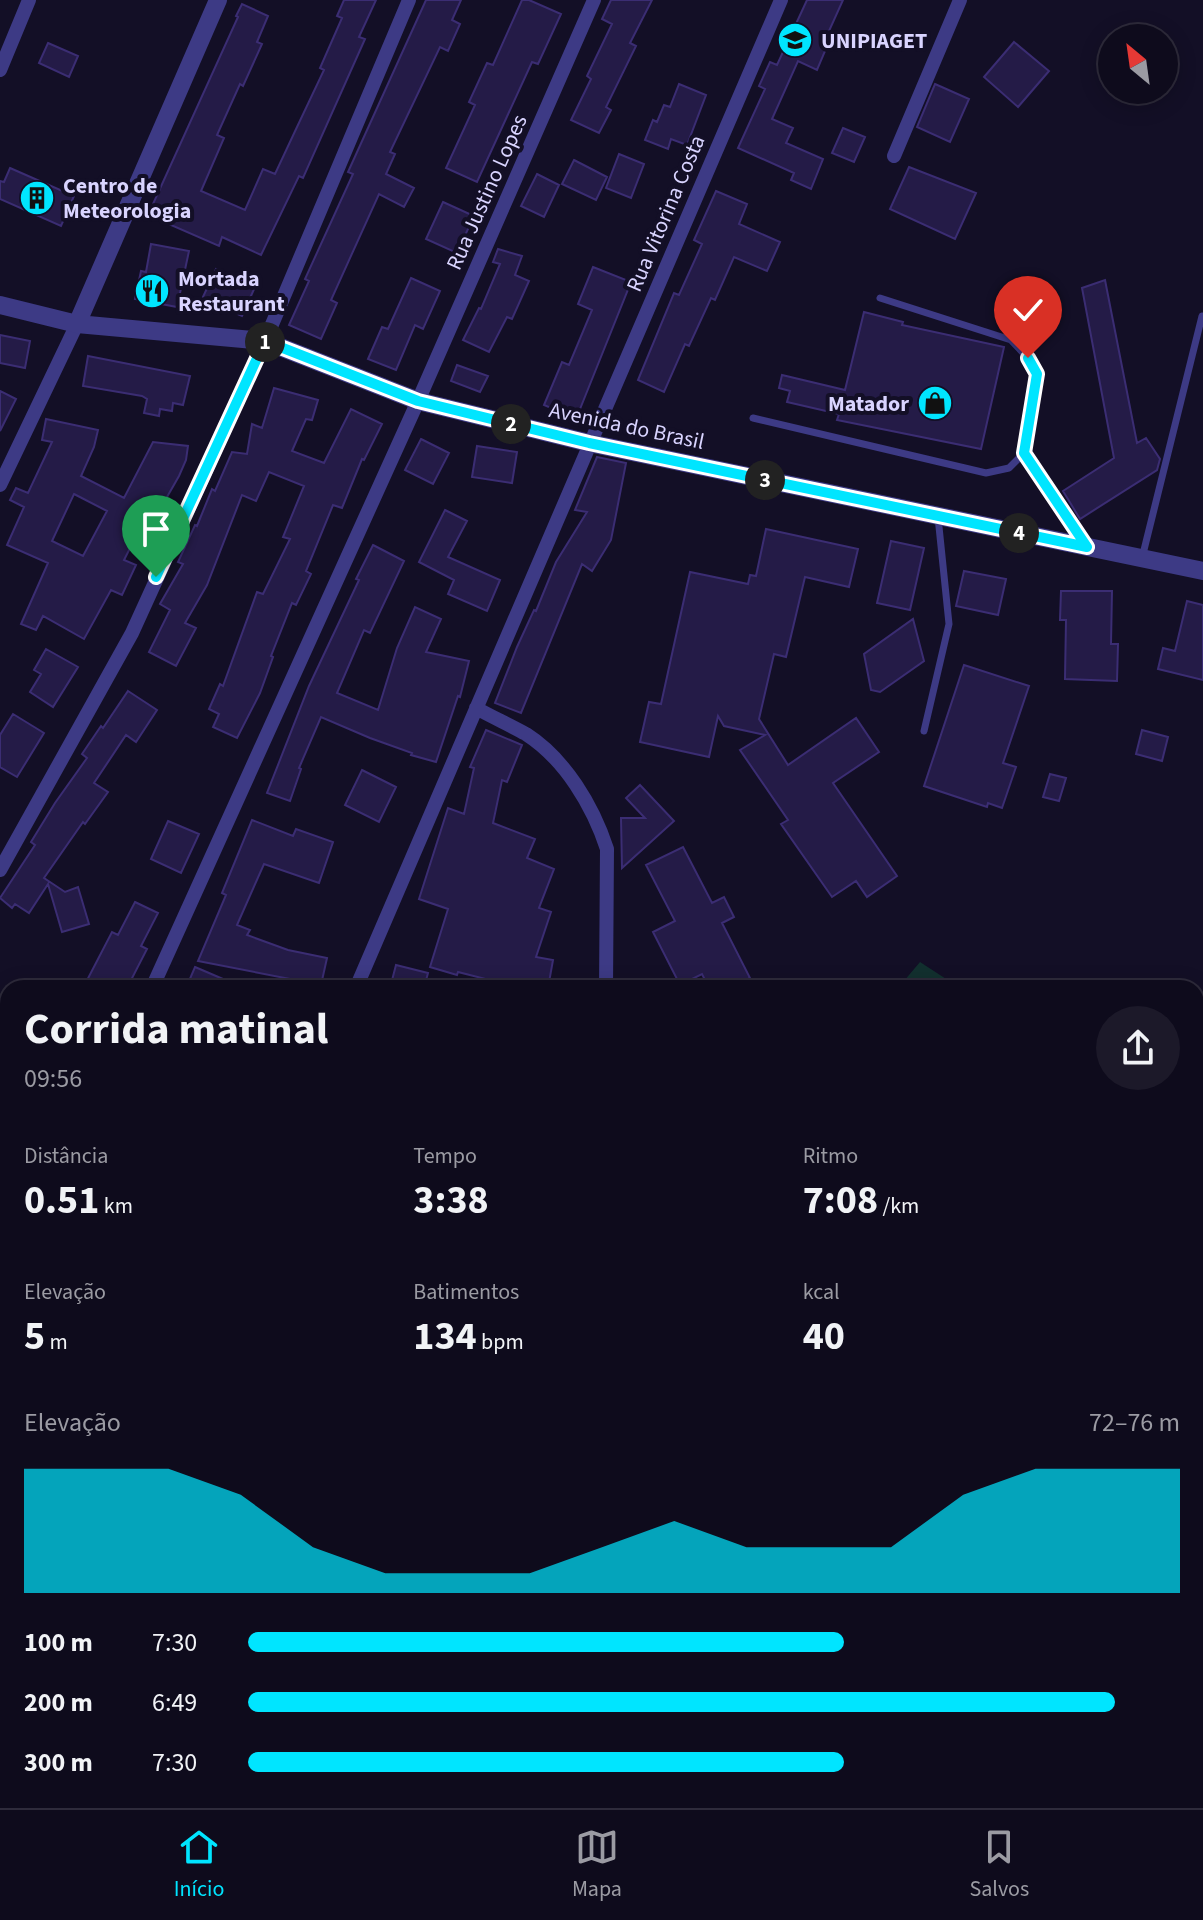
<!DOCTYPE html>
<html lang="pt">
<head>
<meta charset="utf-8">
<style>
  body { margin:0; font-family:"Source Sans 3",sans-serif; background:#1c1929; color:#f1f3f6; height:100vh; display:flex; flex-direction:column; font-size:30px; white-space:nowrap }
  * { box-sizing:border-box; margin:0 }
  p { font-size:26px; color:#9b9ba3 }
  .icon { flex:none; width:44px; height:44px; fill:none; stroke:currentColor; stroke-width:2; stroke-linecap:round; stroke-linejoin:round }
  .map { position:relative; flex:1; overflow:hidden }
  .panel { position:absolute; left:0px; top:980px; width:1204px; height:828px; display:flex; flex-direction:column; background:#0e0b1c; border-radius:24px 24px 0 0; box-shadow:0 4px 20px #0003,0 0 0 2px #2e2b3b }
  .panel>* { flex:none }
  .needle { width:52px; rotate:331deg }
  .tools { position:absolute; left:1098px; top:24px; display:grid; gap:16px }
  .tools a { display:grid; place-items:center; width:80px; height:80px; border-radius:50%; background:#0e0b1c; box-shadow:0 4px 20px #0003,0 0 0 2px #2e2b3b; font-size:40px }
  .pin { position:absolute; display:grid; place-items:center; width:68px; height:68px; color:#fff; margin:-82px -34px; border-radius:50% 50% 50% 0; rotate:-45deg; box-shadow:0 0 8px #0007 }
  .pin .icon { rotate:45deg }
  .km { position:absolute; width:40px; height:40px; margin:-20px; border-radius:50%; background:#222; color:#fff; font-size:22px; line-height:40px; text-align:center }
  .round { display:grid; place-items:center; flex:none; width:84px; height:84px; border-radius:42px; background:#1c1929 }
  .summary { display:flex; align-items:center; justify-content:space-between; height:136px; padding:0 24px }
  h1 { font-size:44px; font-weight:700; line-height:60px }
  .stats { display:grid; grid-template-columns:repeat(3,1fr); gap:12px; height:136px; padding:8px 24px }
  .stats div { display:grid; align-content:center }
  .stats b { font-size:40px; font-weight:700 }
  .stats small { font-size:22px; font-weight:400 }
  .stats p { font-size:22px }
  .chart { height:224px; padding:16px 24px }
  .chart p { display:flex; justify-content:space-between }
  .chart svg { width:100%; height:144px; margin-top:8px; fill:#00e5ff; opacity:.7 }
  ul { padding:0 24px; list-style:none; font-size:26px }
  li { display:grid; grid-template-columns:128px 96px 1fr; align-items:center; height:60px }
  li i { height:20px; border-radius:10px; background:#00e5ff }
  .menu { display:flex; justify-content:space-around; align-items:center; height:112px; border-top:2px solid #2e2b3b; background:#0e0b1c; font-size:22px; color:#9b9ba3 }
  .menu a { display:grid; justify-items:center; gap:4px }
  .menu .on { color:#00e5ff }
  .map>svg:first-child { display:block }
  .green { fill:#12302f }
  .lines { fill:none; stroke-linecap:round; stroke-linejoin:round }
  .stream { stroke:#0c2248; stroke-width:5 }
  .building { fill:#241b47; stroke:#3b2d73; stroke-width:2; fill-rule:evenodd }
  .service { stroke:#3d3a85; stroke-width:7 }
  .minor { stroke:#3d3a85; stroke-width:14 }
  .tertiary { stroke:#3d3a85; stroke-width:18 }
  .route-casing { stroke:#fff; stroke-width:16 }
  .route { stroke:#00e5ff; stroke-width:10 }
  .labels { text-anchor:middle; stroke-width:8; stroke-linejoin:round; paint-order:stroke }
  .poi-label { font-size:22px; font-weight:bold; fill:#d9d4ff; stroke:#130f26; text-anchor:start }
  .street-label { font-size:22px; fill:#d9d4ff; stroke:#130f26 }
</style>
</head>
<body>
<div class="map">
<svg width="1203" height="1808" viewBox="0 0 1203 1808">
  <rect width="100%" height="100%" fill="#130f26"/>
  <path class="green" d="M 920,962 L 960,988 L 898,988 Z
    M 1196,1204 L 1203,1206 L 1203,1808 L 538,1808 L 533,1800 L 1196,1800 Z"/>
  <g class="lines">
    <path class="stream" d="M 0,1224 L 8,1248
      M 0,1326 L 8,1324
      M 1196,1385 L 1203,1385"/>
  </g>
  <path class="building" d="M 344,0 L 376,0 L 359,37 L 365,39 L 303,178 L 299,176 L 261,255 L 222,237 L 219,246 L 148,215 L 238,17 L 236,16 L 242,4 L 268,16 L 257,42 L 262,44 L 243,86 L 240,84 L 217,135 L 224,138 L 201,191 L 245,210 L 263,169 L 275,174 L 297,127 L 324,70 L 320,68 L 342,18 L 337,16 Z
    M 426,0 L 461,0 L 452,20 L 460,24 L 448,51 L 440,47 L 390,152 L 395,154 L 386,174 L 414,188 L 404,207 L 379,194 L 331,300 L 337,303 L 321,339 L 289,325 L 309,281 L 305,279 L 353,174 L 348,172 Z
    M 522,0 L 529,0 L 561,14 L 538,64 L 532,62 L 477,182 L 446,168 L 475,105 L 469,102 L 487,63 L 493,65 Z
    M 611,0 L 652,0 L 630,43 L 636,46 L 606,107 L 611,110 L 599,133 L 571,120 L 591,79 L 587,76 L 612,24 L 602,19 Z
    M 807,0 L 843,0 L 824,42 L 828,44 L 817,70 L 798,61 L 772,119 L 793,128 L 786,143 L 823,159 L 811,189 L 791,180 L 794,173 L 738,148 L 765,89 L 759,86 L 770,62 L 777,65 Z
    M 1014,42 L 1049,71 L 1018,107 L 984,77 Z
    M 48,43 L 78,56 L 69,77 L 39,63 Z
    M 679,84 L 706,95 L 687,145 L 671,139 L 668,149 L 645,140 L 653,120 L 657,122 L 664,105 L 670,107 Z
    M 935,84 L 969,99 L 950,142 L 917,127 Z
    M 843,128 L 865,137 L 854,162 L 832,153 Z
    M 619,154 L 644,164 L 631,198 L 606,188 Z
    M 574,160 L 607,177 L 596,200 L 562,184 Z
    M 909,167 L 976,193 L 955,239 L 890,209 Z
    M 10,168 L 74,196 L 61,226 L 0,199 L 0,181 L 4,182 Z
    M 537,174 L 559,185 L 544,217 L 521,206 Z
    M 716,191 L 747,204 L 739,224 L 780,242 L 767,271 L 734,257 L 715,300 L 711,298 L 689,346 L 685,344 L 664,392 L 638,380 L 674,293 L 679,295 L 702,244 L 694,240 Z
    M 443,202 L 474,216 L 457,253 L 426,239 Z
    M 151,244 L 189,251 L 177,307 L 135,299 L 141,271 L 146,272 Z
    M 498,249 L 522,256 L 515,275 L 529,281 L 512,319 L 507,317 L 489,352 L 463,340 L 479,308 L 481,309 L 500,264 L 493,262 Z
    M 593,267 L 631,282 L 576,419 L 544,405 L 562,362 L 569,365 L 592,310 L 578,304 Z
    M 216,269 L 255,287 L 242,316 L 202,299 Z
    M 411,278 L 440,291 L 423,329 L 415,325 L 396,370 L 368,359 L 382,327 L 388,329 Z
    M 1105,280 L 1137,443 L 1146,438 L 1160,459 L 1157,470 L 1080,519 L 1063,491 L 1114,458 L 1082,288 Z
    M 864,312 L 903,322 L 902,325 L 1004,347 L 981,449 L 837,420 L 839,414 L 787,402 L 790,391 L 779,388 L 782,375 L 845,390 Z
    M 0,335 L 30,341 L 25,368 L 0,363 Z
    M 88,356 L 190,376 L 183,405 L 173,403 L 172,411 L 160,409 L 159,416 L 144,413 L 147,399 L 142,396 L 83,386 Z
    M 457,365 L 488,376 L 480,392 L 451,381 Z
    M 274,388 L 318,400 L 312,420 L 306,419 L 292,451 L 324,463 L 351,409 L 382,424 L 364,460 L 362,459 L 342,508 L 333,505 L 306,571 L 311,574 L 296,605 L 292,603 L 271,656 L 273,657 L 260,693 L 237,738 L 213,727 L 219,714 L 209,709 L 220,684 L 223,686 L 257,592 L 263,594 L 290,539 L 283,537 L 304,486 L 269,472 L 256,501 L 242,495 L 207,585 L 185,623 L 196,628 L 176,666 L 149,652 L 170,610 L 160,604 L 183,564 L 178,562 L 195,525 L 197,526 L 212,489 L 215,491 L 232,452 L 247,454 L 252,424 L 262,428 Z
    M 0,391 L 16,399 L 0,431 Z
    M 46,419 L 98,430 L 94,447 L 81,476 L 124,498 L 153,442 L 188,446 L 186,460 L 179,476 L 159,511 L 151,507 L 124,560 L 136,565 L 122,595 L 111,590 L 84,639 L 43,616 L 36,630 L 21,624 L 48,563 L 7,545 L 24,507 L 10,500 L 16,488 L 28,493 L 52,442 L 42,440 ZM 74,494 L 107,511 L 83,556 L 52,541 Z
    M 421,439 L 449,453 L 433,484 L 405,470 Z
    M 477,446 L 517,452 L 512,483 L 472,477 Z
    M 597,457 L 626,463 L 611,540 L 592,571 L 582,564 L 521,713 L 495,703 L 517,647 L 534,610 L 536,611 L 556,562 L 587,512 L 575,510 Z
    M 445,510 L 467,521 L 448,557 L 500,580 L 487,611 L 448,594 L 454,580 L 419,562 Z
    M 766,529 L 858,549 L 849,587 L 805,577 L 786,657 L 774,654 L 759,719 L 788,765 L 856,718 L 879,752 L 833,783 L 897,876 L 867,897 L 856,881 L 832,897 L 781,824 L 788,820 L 740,750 L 765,735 L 724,726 L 718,716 L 709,757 L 640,742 L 649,702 L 661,704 L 690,572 L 748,584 L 750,575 L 756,576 Z
    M 891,541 L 924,548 L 910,610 L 877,603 Z
    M 373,545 L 404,561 L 370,633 L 364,630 L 337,693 L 378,710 L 397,648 L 415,607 L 441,619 L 426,652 L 469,661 L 460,697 L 458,696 L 436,762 L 411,755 L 412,753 L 370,738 L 321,717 L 299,768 L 301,769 L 290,801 L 267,793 L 309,686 L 359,580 L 356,579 Z
    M 964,571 L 1006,579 L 998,615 L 956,606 Z
    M 1061,591 L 1112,591 L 1111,644 L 1118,644 L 1117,681 L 1065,679 L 1066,620 L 1060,620 Z
    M 1187,601 L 1203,605 L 1203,680 L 1158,669 L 1163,648 L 1175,651 Z
    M 913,619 L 924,661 L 880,692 L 871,690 L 864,654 Z
    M 46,649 L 78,667 L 53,707 L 30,692 L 41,674 L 34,670 Z
    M 964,665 L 1029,686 L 1003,763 L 1016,767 L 1002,808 L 988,803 L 987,807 L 924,786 Z
    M 128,691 L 157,710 L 136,742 L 126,735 L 94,783 L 108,792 L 85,824 L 83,822 L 44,878 L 65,892 L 78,887 L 89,924 L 62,932 L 48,884 L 29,913 L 15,904 L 12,908 L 0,898 L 35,845 L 31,842 L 55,803 L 87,758 L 82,754 L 101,726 L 103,728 Z
    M 13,714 L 44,733 L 17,777 L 0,767 L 0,735 Z
    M 486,730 L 522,745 L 507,782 L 502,780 L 493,823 L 535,839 L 527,858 L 554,869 L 539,908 L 551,912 L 536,957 L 553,960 L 548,988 L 509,985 L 458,972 L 457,975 L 430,967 L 448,909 L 419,899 L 448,808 L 464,814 L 474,768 L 470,767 Z
    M 1142,730 L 1168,737 L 1162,761 L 1136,754 Z
    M 362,770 L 396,787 L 379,822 L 345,805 Z
    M 1050,774 L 1066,778 L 1059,801 L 1043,797 Z
    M 640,785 L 674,821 L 622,868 L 621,818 L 645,818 L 626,798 Z
    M 252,820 L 293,836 L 296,829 L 333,842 L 319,883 L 264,864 L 237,925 L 250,930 L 247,935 L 288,950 L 327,958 L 321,985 L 198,961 L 226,895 L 222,893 Z
    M 168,821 L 199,834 L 181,873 L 151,859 Z
    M 683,847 L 712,903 L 724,897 L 734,917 L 722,923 L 750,978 L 730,988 L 709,988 L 702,974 L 680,985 L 653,932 L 675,921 L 646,865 Z
    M 135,902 L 158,913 L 141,946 L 147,949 L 127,988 L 83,988 L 112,932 L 118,935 Z
    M 396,965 L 428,973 L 424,988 L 390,988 Z
    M 195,967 L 244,988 L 186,988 Z"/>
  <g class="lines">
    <path class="service" d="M 753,418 L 986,473 L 1009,468 L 1024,453 L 1037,374 L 1028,358 L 1011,340 L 880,298
      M 1024,453 L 1083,542
      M 1142,558 L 1202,316
      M 924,731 L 949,624 L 938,517"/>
    <path class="minor" d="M 0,70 L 29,0
      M 894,156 L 960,0
      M 0,485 L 77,324
      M 476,708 C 492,717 510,725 526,734 C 565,759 593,806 607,849 L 606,988
      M 0,870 L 132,633 L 265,341 L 409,0
      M 152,988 L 418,401 L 594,0
      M 356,988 L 781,0
      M 318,1808 L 322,1800"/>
    <path class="tertiary" d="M 0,305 L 77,324 L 265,341 L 418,401 L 589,443 L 1203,571
      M 77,324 L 218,0"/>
  </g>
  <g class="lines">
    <g class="route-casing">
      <path id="route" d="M 156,577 L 265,341 L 418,401 L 589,443 L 1087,547 L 1024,453 L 1037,374 L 1028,358"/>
    </g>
    <use href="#route" class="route"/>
  </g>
  <defs>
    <g id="school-disc" transform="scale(1.8)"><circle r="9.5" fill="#00e5ff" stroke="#130f26"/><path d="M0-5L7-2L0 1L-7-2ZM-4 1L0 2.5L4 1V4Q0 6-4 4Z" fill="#111"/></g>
    <g id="building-disc" transform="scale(1.8)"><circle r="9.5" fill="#00e5ff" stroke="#130f26"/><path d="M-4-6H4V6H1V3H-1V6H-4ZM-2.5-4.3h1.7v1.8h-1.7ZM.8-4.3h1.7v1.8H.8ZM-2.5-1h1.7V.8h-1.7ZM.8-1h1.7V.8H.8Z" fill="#111"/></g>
    <g id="restaurant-disc" transform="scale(1.8)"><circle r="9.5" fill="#00e5ff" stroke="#130f26"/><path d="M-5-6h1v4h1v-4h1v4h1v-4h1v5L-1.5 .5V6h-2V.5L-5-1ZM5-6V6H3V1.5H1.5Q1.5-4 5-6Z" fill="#111"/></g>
    <g id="shop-disc" transform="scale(1.8)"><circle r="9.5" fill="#00e5ff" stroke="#130f26"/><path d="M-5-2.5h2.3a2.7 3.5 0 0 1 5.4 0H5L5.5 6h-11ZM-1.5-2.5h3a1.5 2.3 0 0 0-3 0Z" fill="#111"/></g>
  </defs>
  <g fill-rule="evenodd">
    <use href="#school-disc" x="795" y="40"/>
    <use href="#building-disc" x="37" y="198"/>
    <use href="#restaurant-disc" x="152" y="291"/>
    <use href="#shop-disc" x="935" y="403"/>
  </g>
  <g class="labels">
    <g class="poi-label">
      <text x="821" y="48">UNIPIAGET</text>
      <text x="63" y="193">Centro de<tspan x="63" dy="25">Meteorologia</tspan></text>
      <text x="178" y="286">Mortada<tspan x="178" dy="25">Restaurant</tspan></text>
      <text x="909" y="411" text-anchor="end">Matador</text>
    </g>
    <g class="street-label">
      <text transform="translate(486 192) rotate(-66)" y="8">Rua Justino Lopes</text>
      <text transform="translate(665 213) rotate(-67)" y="8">Rua Vitorina Costa</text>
      <text transform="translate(627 425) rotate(12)" y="8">Avenida do Brasil</text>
    </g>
  </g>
</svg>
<div class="tools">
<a><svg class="needle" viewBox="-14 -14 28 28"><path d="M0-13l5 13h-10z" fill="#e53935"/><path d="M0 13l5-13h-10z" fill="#9b9ba3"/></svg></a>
</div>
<div class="pin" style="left:156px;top:577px;background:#1e9e55"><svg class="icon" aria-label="arrive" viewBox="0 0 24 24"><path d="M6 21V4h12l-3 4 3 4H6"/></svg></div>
<div class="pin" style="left:1028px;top:358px;background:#d93025"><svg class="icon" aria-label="check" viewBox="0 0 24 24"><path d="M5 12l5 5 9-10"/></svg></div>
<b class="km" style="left:265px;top:342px">1</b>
<b class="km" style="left:511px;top:424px">2</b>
<b class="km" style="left:765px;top:480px">3</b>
<b class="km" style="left:1019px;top:533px">4</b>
<section class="panel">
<div class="summary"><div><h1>Corrida matinal</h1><p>09:56</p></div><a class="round"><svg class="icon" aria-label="share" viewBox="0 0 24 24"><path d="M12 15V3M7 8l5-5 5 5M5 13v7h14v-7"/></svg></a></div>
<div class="stats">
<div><p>Distância</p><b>0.51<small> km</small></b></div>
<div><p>Tempo</p><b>3:38</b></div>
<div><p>Ritmo</p><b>7:08<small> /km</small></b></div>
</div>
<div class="stats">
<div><p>Elevação</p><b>5<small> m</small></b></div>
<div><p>Batimentos</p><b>134<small> bpm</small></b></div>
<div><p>kcal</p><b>40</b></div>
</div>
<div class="chart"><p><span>Elevação</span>72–76 m</p>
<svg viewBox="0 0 160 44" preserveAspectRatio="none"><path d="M0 44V6L10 6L20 6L30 14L40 30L50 38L60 38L70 38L80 30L90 22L100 30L110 30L120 30L130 14L140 6L150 6L160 6V44z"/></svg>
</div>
<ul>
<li><b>100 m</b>7:30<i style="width:64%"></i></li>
<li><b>200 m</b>6:49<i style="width:93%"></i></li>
<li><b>300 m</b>7:30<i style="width:64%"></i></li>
</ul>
</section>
</div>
<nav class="menu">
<a class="on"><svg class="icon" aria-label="home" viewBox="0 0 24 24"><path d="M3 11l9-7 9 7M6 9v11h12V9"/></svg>Início</a>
<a><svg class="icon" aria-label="map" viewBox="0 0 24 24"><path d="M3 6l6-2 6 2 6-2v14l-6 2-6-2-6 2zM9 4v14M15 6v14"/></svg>Mapa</a>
<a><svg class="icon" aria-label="saved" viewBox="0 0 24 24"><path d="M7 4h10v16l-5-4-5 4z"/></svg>Salvos</a>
</nav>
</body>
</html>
